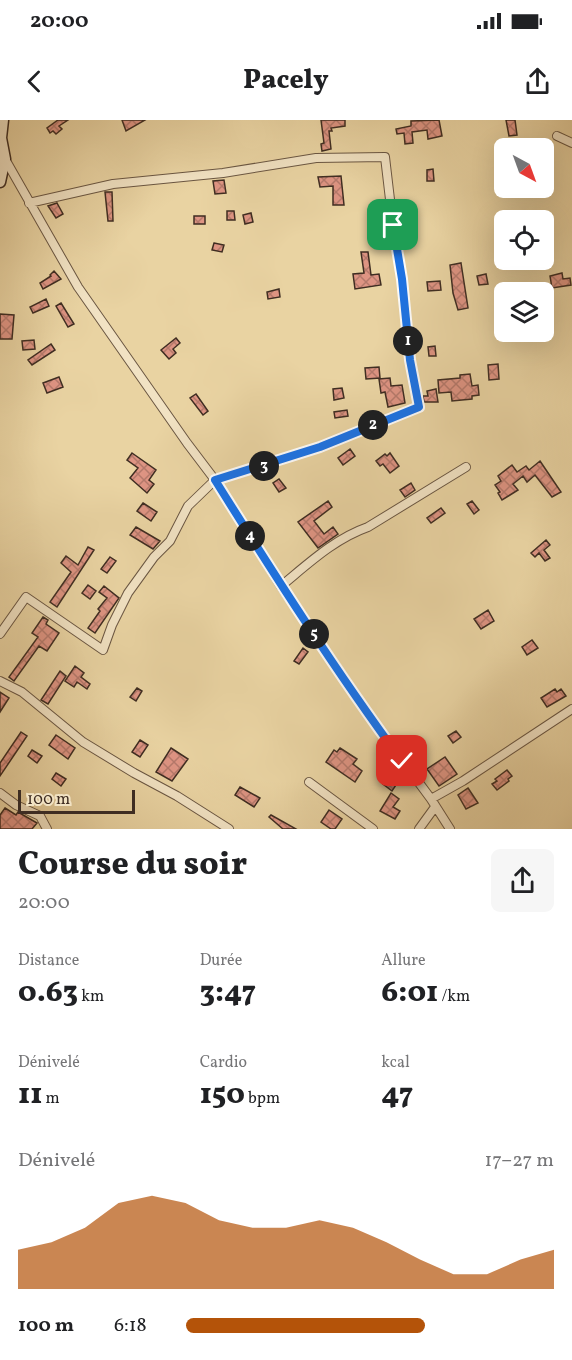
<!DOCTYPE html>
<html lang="fr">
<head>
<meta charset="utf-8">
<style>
  body { margin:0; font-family:Vollkorn,serif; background:#f6f6f6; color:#202124; height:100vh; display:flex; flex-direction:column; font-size:22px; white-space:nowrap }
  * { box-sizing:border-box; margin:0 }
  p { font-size:20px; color:#757577 }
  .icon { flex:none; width:33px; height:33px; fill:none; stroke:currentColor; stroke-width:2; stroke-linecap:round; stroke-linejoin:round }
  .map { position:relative; height:709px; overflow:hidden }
  .panel { display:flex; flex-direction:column; background:#fff; flex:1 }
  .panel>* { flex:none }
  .needle { width:39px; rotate:139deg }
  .fabs { position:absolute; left:494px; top:18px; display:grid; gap:12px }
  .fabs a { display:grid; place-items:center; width:60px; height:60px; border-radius:9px; background:#fff; box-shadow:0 6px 24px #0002; font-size:30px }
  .scale { position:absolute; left:18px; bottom:15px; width:117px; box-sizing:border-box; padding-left:6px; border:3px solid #3f2d22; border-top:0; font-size:16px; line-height:21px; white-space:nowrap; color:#3f2d22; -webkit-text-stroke:4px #f1e2c3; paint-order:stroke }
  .pin { position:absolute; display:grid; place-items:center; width:51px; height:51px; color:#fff; margin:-26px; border-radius:12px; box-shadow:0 3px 9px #0006 }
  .km { position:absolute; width:30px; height:30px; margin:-15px; border-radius:50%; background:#222; color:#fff; font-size:16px; line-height:30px; text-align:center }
  .round { display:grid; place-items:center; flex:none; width:63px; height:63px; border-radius:9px; background:#f6f6f6 }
  .head { display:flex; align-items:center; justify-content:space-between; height:102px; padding:0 18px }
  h1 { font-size:33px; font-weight:800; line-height:45px }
  .stats { display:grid; grid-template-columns:repeat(3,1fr); gap:9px; height:102px; padding:6px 18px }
  .stats div { display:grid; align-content:center }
  .stats b { font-size:30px; font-weight:800 }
  .stats small { font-size:16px; font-weight:400 }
  .stats p { font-size:16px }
  .chart { height:168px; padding:12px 18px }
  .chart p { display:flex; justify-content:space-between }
  .chart svg { width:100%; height:108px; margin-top:6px; fill:#b45309; opacity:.7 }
  ul { padding:0 18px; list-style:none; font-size:20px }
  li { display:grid; grid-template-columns:96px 72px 1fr; align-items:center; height:45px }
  li i { height:15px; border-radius:8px; background:#b45309 }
  .status { display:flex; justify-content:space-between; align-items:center; height:42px; padding:0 30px; background:#fff; direction:ltr }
  .status svg { height:16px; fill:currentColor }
  header { display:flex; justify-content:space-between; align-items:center; height:78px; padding:0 18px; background:#fff; font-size:27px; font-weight:800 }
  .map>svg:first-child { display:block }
  .building { fill:url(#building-cross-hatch); stroke:#3f2d22; stroke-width:1.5 }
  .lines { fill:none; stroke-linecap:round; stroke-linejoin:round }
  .minor-casing { stroke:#6a5642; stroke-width:10 }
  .secondary-casing { stroke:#3f2d22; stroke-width:13 }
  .minor { stroke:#f1e2c3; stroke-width:8 }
  .secondary { stroke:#f1e2c3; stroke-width:10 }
  .route-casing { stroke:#fff; stroke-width:12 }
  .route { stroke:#1a73e8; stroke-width:8 }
</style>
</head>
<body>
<div class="status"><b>20:00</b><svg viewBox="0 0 49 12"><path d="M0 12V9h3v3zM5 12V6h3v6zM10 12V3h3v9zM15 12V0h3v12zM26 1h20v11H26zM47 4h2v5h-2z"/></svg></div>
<header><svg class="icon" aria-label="back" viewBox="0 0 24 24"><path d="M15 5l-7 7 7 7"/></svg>Pacely<svg class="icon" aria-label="share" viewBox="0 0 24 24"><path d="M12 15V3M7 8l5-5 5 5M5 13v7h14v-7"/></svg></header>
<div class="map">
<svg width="572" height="709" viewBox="0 0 572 709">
  <defs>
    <pattern id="building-cross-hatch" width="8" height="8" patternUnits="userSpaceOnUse" patternTransform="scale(1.5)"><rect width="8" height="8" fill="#de9483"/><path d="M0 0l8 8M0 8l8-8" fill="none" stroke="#b5796b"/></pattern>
  </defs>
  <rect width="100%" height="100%" fill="#e9d3a2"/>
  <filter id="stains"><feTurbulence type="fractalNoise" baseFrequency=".00333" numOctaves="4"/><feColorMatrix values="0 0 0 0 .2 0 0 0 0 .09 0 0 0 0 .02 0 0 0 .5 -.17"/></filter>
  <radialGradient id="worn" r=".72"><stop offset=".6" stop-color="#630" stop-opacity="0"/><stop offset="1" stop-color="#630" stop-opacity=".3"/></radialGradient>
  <path class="building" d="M 58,0 L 68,0 L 59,6 L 62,9 L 56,14 L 53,11 L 50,13 L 47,8 Z
    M 122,0 L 145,0 L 126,11 Z
    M 321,0 L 345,0 L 345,6 L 331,8 L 332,11 L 329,11 L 331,29 L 322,31 L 321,24 L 324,23 Z
    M 439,0 L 442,16 L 428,19 L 427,10 L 412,12 L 413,23 L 405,24 L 404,13 L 397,14 L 396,9 L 411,6 L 411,1 Z
    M 506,0 L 515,0 L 517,15 L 509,16 Z
    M 433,49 L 434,61 L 427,61 L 427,50 Z
    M 341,56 L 344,85 L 333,85 L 333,66 L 320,67 L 318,57 Z
    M 224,60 L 226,73 L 215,74 L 213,61 Z
    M 105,72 L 112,72 L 113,101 L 108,101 Z
    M 57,83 L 63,94 L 56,98 L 48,86 Z
    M 227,91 L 234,91 L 235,100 L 227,100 Z
    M 251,93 L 253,102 L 245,104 L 243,95 Z
    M 194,96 L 205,96 L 205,104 L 194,104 Z
    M 214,123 L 224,125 L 222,132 L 212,130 Z
    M 361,132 L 368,132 L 371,155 L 379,154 L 381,165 L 355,169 L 353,154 L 364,153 Z
    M 461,143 L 468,188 L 458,190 L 453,173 L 450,145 Z
    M 54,151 L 61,159 L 43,169 L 40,163 L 51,156 L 50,155 Z
    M 562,153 L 563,159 L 570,158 L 571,165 L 552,168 L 550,156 Z
    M 486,154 L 488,164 L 479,165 L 477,156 Z
    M 440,161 L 441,170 L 428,171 L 427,162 Z
    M 279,169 L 280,177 L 268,179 L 267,172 Z
    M 46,179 L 49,186 L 33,193 L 30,187 Z
    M 61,183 L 74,204 L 68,207 L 56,186 Z
    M 0,194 L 14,195 L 12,219 L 0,219 Z
    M 176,218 L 180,223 L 173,229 L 176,233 L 169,239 L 161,230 Z
    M 34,220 L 35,229 L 23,230 L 22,221 Z
    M 51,224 L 55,230 L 32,245 L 28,240 Z
    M 435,226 L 436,236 L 429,236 L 428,227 Z
    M 498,244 L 499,259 L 489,260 L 488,245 Z
    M 379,247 L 380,258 L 366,259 L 365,248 Z
    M 470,254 L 472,266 L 478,265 L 479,275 L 472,276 L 472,279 L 452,281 L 451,272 L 439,273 L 438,260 L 460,258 L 460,255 Z
    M 59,257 L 63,267 L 47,273 L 43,263 Z
    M 390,258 L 391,266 L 402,265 L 405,283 L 388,287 L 385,272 L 381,273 L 379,259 Z
    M 342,268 L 344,278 L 334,280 L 333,269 Z
    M 436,269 L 438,282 L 424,282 L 423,276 L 428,276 L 427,271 Z
    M 196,274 L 208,291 L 203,295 L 190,278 Z
    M 347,290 L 348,296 L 335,298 L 334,292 Z
    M 350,329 L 355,336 L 343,345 L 338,338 Z
    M 132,333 L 156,350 L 149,360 L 154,364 L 147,373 L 130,358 L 138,348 L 127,340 Z
    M 390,333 L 399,346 L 390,353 L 383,344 L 380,346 L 376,341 L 385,334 L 387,336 Z
    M 540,341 L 561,372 L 552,377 L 535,355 L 527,362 L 523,356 L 513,364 L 518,370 L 502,380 L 498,373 L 500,372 L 495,365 L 501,361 L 498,356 L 512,345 L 517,352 L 526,346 L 529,350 Z
    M 279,359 L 286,368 L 279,372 L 273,363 Z
    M 411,363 L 415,370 L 405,377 L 400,370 Z
    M 328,381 L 332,387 L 314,401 L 324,414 L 333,407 L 338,414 L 318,428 L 298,402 Z
    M 472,381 L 479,390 L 474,394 L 467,384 Z
    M 143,383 L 157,392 L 151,401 L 137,391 Z
    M 441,388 L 445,393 L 431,403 L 427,398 Z
    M 136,407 L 160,421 L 153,429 L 130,415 Z
    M 546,420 L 550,425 L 544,430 L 550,438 L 545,441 L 539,433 L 535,437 L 531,433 Z
    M 88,427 L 94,430 L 57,487 L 50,482 L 71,452 L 61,443 L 66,436 L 78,445 Z
    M 110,437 L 116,441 L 107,453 L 101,449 Z
    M 88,465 L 96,471 L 90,479 L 82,473 Z
    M 104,466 L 119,478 L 95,513 L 88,508 L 100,491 L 98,489 L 107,478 L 99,472 Z
    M 488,490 L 494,501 L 481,509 L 474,499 Z
    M 43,497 L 48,500 L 46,504 L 59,513 L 47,531 L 39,526 L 14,561 L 9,557 L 38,517 L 32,513 Z
    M 532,520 L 538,528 L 527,535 L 522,527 Z
    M 303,528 L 308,532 L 299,544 L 294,541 Z
    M 75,546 L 84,553 L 81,557 L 90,564 L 87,569 L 77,562 L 74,567 L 65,561 Z
    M 60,551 L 66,556 L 48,584 L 41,580 Z
    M 137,568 L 142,571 L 136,581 L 130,577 Z
    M 555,569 L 557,572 L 561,569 L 566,576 L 547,587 L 541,578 Z
    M 0,572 L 9,578 L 0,592 Z
    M 456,611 L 461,617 L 453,623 L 448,616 Z
    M 21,612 L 27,616 L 0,656 L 0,643 Z
    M 56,615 L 75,628 L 68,639 L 49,625 Z
    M 140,620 L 148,625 L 140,637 L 132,632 Z
    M 171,628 L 188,639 L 172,661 L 156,652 Z
    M 340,628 L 357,639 L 353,644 L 362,651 L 355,662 L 326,642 L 334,630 L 337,632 Z
    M 32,630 L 42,636 L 37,643 L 28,636 Z
    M 445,637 L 457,654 L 439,666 L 427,649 Z
    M 507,650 L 512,656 L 508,659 L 509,661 L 497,670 L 492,664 L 497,661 L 495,659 Z
    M 56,653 L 66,659 L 61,666 L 52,659 Z
    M 387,658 L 396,665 L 392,671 L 383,664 Z
    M 240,667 L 260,678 L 254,687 L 235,675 Z
    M 468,668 L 478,683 L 466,689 L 458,675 Z
    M 391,673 L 399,679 L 393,687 L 400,691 L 395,699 L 380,691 Z
    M 5,688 L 16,695 L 18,692 L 37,703 L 32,709 L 0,709 L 0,695 Z
    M 329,690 L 342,699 L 335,709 L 331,709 L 321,702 Z
    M 271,695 L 296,709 L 283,709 L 269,697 Z"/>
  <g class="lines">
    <g class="minor-casing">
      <path id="minor" d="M 557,16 L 572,23
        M 5,39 L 78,167 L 187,323 L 215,360 L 281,466 L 374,602 L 431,679 L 450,709
        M 281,466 C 308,444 334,419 368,407 L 466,347
        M 0,514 L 26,477 L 103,530 L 112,505 L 128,473 L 154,437 L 170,421 L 188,386 L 215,360 L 320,327 L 419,287 L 410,240 L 402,159 L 393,105 L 385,37 L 316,38 L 223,53 L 113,64 L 29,83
        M 0,561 L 22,572 L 83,622 L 134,653 L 177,676 L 229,709
        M 309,662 L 373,709
        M 0,673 L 16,685 L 40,696 L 47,709
        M 431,679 L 463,661 L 572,589
        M 419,709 L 435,687"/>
    </g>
    <g class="secondary-casing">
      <path id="secondary" d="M 0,62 L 5,39 L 1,18 L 3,0"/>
    </g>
    <use href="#minor" class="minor"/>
    <use href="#secondary" class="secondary"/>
  </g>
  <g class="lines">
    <g class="route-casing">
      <path id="route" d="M 393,105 L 402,159 L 410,240 L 419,287 L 320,327 L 215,360 C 275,456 335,550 402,641"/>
    </g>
    <use href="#route" class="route"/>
  </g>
  <rect width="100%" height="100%" filter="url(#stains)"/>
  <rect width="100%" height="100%" fill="url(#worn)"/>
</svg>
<div class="fabs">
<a><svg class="needle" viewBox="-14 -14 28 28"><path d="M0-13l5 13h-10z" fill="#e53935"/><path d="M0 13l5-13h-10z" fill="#757577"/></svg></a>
<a><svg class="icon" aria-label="locate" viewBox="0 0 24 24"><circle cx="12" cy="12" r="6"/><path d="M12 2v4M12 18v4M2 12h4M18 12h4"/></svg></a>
<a><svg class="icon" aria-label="layers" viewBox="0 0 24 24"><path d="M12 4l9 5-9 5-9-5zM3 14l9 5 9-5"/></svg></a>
</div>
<div class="scale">100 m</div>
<div class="pin" style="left:393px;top:105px;background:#1e9e55"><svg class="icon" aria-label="arrive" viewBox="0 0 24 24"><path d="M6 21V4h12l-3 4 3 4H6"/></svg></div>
<div class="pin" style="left:402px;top:641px;background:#d93025"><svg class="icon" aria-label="check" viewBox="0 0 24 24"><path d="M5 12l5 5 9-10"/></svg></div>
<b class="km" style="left:408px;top:221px">1</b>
<b class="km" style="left:373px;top:305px">2</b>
<b class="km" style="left:264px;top:346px">3</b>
<b class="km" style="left:250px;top:416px">4</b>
<b class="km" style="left:314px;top:514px">5</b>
</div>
<section class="panel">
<div class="head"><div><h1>Course du soir</h1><p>20:00</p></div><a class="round"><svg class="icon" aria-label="share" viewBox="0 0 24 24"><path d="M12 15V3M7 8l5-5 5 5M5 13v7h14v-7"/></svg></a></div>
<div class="stats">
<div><p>Distance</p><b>0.63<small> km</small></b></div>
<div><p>Durée</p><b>3:47</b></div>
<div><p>Allure</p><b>6:01<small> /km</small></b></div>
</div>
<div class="stats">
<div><p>Dénivelé</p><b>11<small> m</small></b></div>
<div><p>Cardio</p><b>150<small> bpm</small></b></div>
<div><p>kcal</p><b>47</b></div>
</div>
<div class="chart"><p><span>Dénivelé</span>17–27 m</p>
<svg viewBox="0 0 160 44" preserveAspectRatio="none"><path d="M0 44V28L10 25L20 19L30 9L40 6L50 9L60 16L70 19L80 19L90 16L100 19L110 25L120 32L130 38L140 38L150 32L160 28V44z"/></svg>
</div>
<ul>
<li><b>100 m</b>6:18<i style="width:65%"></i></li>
</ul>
</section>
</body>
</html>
